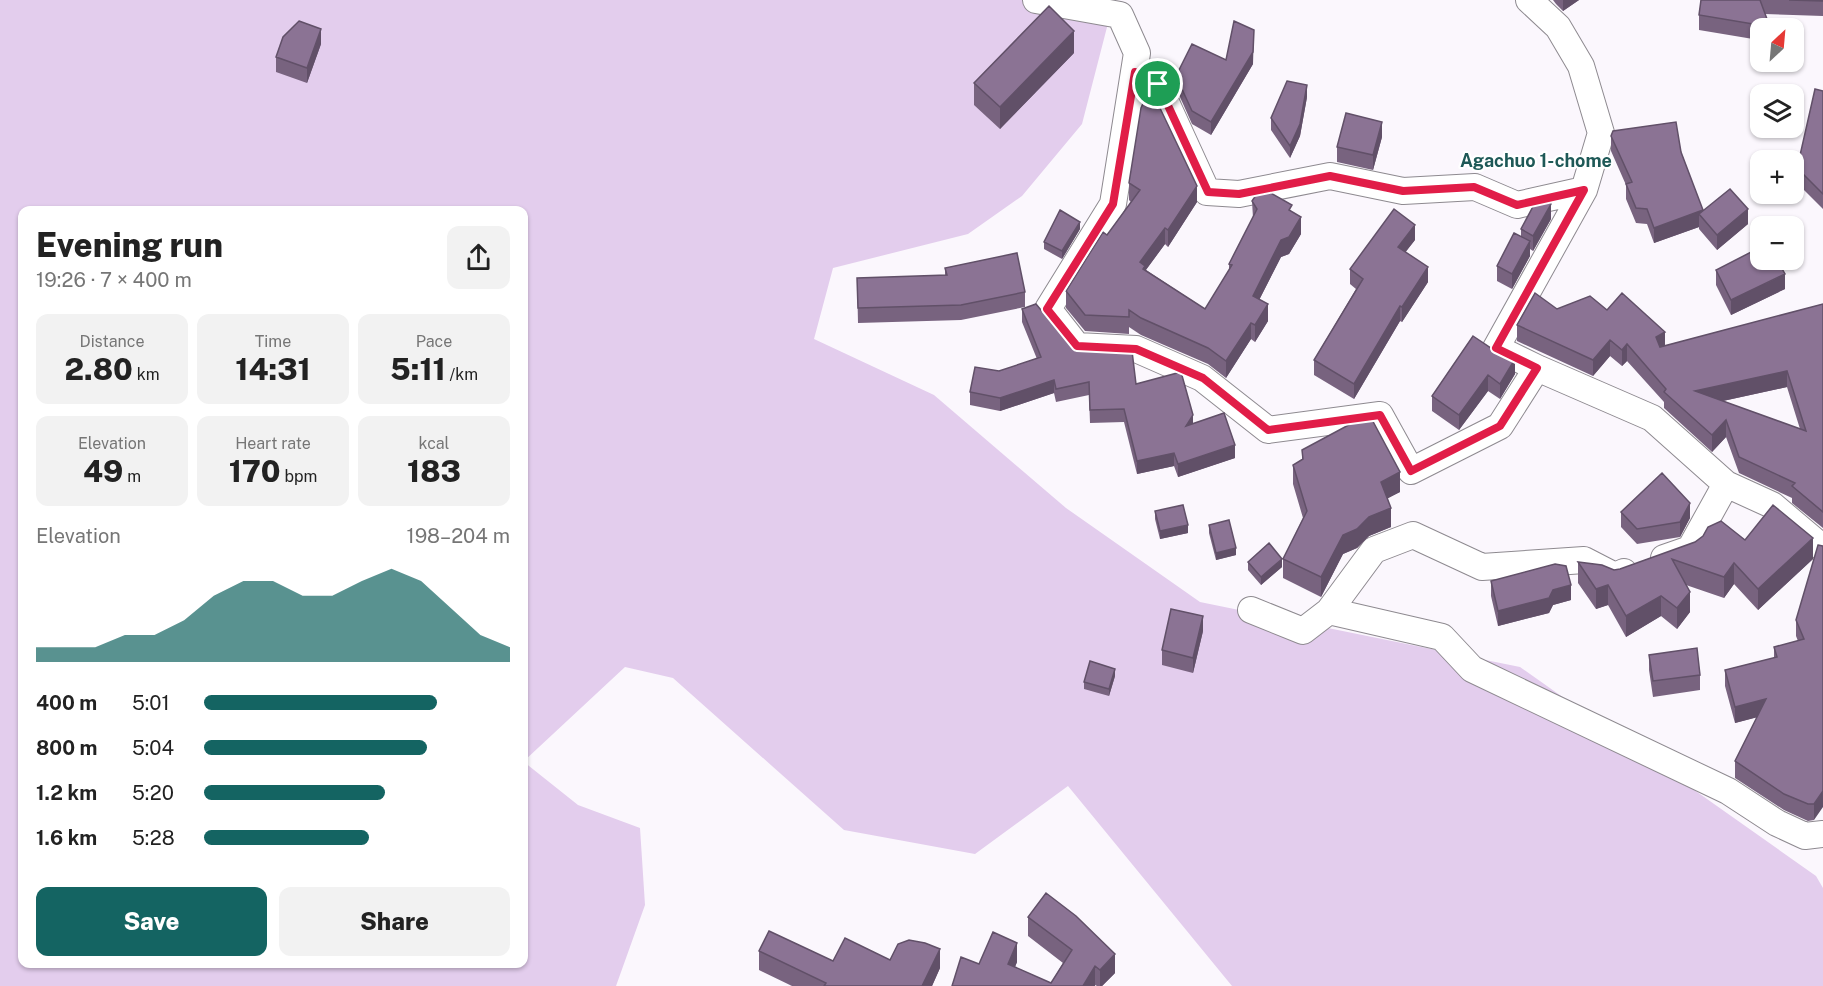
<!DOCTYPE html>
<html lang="en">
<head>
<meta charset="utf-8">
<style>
  body { margin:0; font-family:"Public Sans",sans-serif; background:#f2f2f2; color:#222; height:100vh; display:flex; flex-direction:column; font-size:22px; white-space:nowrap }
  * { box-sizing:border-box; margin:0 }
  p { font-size:20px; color:#767676 }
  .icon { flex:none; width:33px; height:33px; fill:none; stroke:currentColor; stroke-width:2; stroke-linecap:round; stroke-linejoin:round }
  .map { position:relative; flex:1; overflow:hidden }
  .side { position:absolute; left:18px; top:206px; width:510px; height:762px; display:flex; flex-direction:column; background:#fff; border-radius:12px; box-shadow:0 2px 4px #0004 }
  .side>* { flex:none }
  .needle { width:39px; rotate:26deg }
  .tools { position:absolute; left:1750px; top:18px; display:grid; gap:12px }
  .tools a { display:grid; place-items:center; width:54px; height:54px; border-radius:12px; background:#fff; box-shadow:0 2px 4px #0004; font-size:30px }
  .pin { position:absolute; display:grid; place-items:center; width:51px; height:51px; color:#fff; margin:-26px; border:3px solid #fff; border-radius:50%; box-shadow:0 2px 6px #0007 }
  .round { display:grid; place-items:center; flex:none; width:63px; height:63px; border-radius:12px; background:#f2f2f2 }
  .summary { display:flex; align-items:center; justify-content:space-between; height:102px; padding:0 18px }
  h1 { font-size:33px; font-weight:800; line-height:45px }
  .stats { display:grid; grid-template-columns:repeat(3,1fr); gap:9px; height:102px; padding:6px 18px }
  .stats div { display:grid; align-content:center; border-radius:12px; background:#f2f2f2; text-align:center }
  .stats b { font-size:30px; font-weight:800 }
  .stats small { font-size:16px; font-weight:400 }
  .stats p { font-size:16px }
  .chart { height:168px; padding:12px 18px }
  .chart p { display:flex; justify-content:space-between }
  .chart svg { width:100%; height:108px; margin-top:6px; fill:#146462; opacity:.7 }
  .button { display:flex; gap:12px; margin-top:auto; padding:12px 18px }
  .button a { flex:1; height:69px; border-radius:12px; background:#146462; color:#fff; font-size:24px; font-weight:800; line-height:69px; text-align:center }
  .button a+a { background:#f2f2f2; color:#222 }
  ul { padding:0 18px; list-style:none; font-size:20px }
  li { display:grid; grid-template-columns:96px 72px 1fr; align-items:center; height:45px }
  li i { height:15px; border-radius:8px; background:#146462 }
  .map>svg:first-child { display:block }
  .green { fill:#e3cded }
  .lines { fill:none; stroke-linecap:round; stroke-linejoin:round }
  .street-casing { stroke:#8e8a90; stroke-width:28 }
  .street { stroke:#fff; stroke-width:26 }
  .wall { fill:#78637f; fill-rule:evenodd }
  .shaded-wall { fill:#615068 }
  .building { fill:#8b7394; stroke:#615068; stroke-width:1.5; fill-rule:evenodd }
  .route-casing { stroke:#fff; stroke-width:12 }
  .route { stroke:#e11d48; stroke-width:8 }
  .labels { text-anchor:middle; stroke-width:4.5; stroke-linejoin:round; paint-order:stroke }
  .neighbourhood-label { font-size:18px; font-weight:bold; fill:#1e5957; stroke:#fff }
</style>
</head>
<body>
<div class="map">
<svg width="1823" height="986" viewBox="0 0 1823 986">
  <rect width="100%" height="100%" fill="#fbf7fd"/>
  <path class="green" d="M 0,0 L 1114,0 L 1082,124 L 1022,196 L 968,234 L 833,268 L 814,339 L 934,395 L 1066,508 L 1200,602 L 1520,667 L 1816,876 L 1823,888 L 1823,986 L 1232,986 L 1068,786 L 975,854 L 844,830 L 673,678 L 625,667 L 524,761 L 524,210 L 22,210 L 22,963 L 524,963 L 524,762 L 578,805 L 640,828 L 645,905 L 616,986 L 0,986 Z"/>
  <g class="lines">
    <g class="street-casing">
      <path id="street" d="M 1036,0 L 1120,15 L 1137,53 L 1113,204 L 1048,309 L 1077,346 L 1136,349 L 1202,378 L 1268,430 L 1380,415 L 1411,471 L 1500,426 L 1537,368 L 1496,348 L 1584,190 L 1601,133 L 1581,66 L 1558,27 L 1529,0
        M 1135,72 L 1158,85 L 1207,192 L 1239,194 L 1330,176 L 1403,191 L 1475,187 L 1517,205 L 1584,190
        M 1537,368 L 1652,418 L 1726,484 L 1772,505 L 1823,548
        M 1664,558 L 1690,549 L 1726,484
        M 1251,610 L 1303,631 L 1329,611 L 1442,637 L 1472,669 L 1728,791 L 1777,823 L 1805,836 L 1823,834
        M 1329,611 L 1374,550 L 1413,535 L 1482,567 L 1584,560 L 1615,576 L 1624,572"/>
    </g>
    <use href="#street" class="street"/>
  </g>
  <path class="wall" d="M 1553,0 L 1579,0 L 1563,11 L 1556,4 Z
    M 1701,0 L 1823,0 L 1823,16 L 1765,14 L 1767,28 L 1761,28 L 1761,36 L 1753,39 L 1699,30 L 1699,15 Z
    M 321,44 L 307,83 L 276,72 L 276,57 Z
    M 1074,53 L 1000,129 L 974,105 L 974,83 Z
    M 1226,60 L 1253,64 L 1211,135 L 1192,124 L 1176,88 L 1176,76 Z
    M 1823,91 L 1823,209 L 1803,189 L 1796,188 L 1796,173 Z
    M 1307,97 L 1300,136 L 1290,158 L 1271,130 L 1271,118 Z
    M 1611,136 L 1681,152 L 1703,211 L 1748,224 L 1717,250 L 1699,229 L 1699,227 L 1654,243 L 1647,224 L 1636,223 L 1626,199 L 1626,185 L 1611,151 Z
    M 1382,137 L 1373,170 L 1337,162 L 1337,147 Z
    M 1129,183 L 1197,202 L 1168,247 L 1165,244 L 1146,270 L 1205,309 L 1229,270 L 1229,264 L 1253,218 L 1252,201 L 1292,212 L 1301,234 L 1289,254 L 1281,257 L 1259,300 L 1268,321 L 1255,342 L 1251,339 L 1226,378 L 1208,364 L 1141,335 L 1129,327 L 1129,334 L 1085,331 L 1066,308 L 1066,291 L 1131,202 L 1129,200 Z
    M 1551,219 L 1533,251 L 1530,249 L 1530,256 L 1512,289 L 1497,281 L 1497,266 L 1521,237 L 1521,229 Z
    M 1080,229 L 1062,259 L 1044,249 L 1044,242 Z
    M 1415,240 L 1405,252 L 1428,282 L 1402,322 L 1400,321 L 1354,399 L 1314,375 L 1314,360 L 1356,289 L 1350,284 L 1350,269 Z
    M 945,268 L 1025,292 L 1025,307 L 961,320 L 858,323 L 857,278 L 945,276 Z
    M 1716,270 L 1785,289 L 1731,315 L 1716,285 Z
    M 1823,304 L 1823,528 L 1792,503 L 1792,498 L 1739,473 L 1726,437 L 1712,452 L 1664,408 L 1664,402 L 1627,361 L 1622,366 L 1610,356 L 1593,376 L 1517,341 L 1517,325 L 1557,309 L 1607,310 L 1665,346 ZM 1787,387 L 1800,429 L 1723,401 Z
    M 1022,309 L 1071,346 L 1136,384 L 1193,424 L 1235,458 L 1178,477 L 1174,466 L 1137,474 L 1124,422 L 1090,423 L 1089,395 L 1056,402 L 1054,393 L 1000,411 L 970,405 L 970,392 L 1037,359 L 1022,322 Z
    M 1473,336 L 1515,374 L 1500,399 L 1488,391 L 1459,430 L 1432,411 L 1432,396 Z
    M 1302,450 L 1400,492 L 1387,498 L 1391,527 L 1369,536 L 1357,548 L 1343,554 L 1321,597 L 1283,578 L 1283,559 L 1303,518 L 1293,484 L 1293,465 L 1302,460 Z
    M 1155,511 L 1188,533 L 1160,539 L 1155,519 Z
    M 1621,512 L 1690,518 L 1680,537 L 1637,544 L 1621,527 Z
    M 1209,525 L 1236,555 L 1216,560 L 1209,533 Z
    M 1745,540 L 1813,559 L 1758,610 L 1734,584 L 1724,598 L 1686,585 L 1690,612 L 1677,629 L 1661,616 L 1626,637 L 1608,605 L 1596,609 L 1578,583 L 1578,562 L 1614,570 L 1620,569 Z
    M 1823,546 L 1814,820 L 1808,821 L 1784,810 L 1735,778 L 1735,761 L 1757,717 L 1735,723 L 1725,686 L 1725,670 L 1774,658 L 1774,647 L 1798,641 L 1796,636 L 1796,620 Z
    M 1248,562 L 1282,567 L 1261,585 L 1248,570 Z
    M 1491,581 L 1571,600 L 1553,605 L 1549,613 L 1498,626 L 1491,596 Z
    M 1203,631 L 1193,673 L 1162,665 L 1162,650 Z
    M 1649,655 L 1700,675 L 1700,690 L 1653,697 L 1649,670 Z
    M 1115,676 L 1109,696 L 1084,689 L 1084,682 Z
    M 1028,917 L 1115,973 L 1102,986 L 1097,986 L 1095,985 L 952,986 L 979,964 L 1017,962 L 1015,967 L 1051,983 L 1063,963 L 1028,936 Z
    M 759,951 L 833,961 L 890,960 L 940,968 L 932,986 L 792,986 L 759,970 Z"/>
  <path class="shaded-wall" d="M 1563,0 L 1579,0 L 1563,11 Z
    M 1767,19 L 1767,28 L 1761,28 L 1761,36 L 1753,39 L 1753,24 Z
    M 321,29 L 321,44 L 307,83 L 307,68 Z
    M 1254,30 L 1253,64 L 1211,135 L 1211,122 Z
    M 1074,31 L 1074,53 L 1000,129 L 1000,107 Z
    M 1307,85 L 1307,97 L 1300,136 L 1290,158 L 1290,146 Z
    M 1382,122 L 1382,137 L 1373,170 L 1373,155 Z
    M 1197,186 L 1197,202 L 1168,247 L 1168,230 Z
    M 1551,204 L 1551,219 L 1533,251 L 1533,236 Z
    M 1748,209 L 1748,224 L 1717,250 L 1717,235 Z
    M 1703,210 L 1699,214 L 1699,227 L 1654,243 L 1654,228 Z
    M 1301,217 L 1301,234 L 1289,254 L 1281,257 L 1253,312 L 1253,296 L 1281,240 Z
    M 1080,222 L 1080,229 L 1062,259 L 1062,251 Z
    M 1415,225 L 1415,240 L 1398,262 L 1398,247 Z
    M 1165,228 L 1165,244 L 1145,271 L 1140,262 Z
    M 1530,241 L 1530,256 L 1512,289 L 1512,274 Z
    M 1428,267 L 1428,282 L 1402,322 L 1402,307 Z
    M 1785,274 L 1785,289 L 1731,315 L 1731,300 Z
    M 1268,304 L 1268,321 L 1255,342 L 1255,325 Z
    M 1400,306 L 1400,321 L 1354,399 L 1354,384 Z
    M 1251,323 L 1251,339 L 1226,378 L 1226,361 Z
    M 1665,332 L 1665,349 L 1656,353 L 1656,337 Z
    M 1610,340 L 1610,356 L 1593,376 L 1593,360 Z
    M 1627,344 L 1627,361 L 1622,366 L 1622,350 Z
    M 1515,359 L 1515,374 L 1500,399 L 1500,384 Z
    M 1787,371 L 1787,387 L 1695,407 L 1695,391 Z
    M 1488,375 L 1488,391 L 1459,430 L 1459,415 Z
    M 1054,380 L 1054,393 L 1000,411 L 1000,398 Z
    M 1193,415 L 1193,428 L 1186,426 Z
    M 1726,420 L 1726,437 L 1712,452 L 1712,435 Z
    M 1235,445 L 1235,458 L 1178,477 L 1178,464 Z
    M 1174,453 L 1174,466 L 1137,474 L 1137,461 Z
    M 1400,472 L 1400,492 L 1381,502 L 1381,482 Z
    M 1690,503 L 1690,518 L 1680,537 L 1680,522 Z
    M 1391,508 L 1391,527 L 1369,536 L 1357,548 L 1343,554 L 1321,597 L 1321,577 L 1343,535 L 1369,517 Z
    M 1188,525 L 1188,533 L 1160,539 L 1160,531 Z
    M 1813,538 L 1813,559 L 1758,610 L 1758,589 Z
    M 1236,548 L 1236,555 L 1216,560 L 1216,553 Z
    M 1282,559 L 1282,567 L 1261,585 L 1261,577 Z
    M 1734,563 L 1734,584 L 1724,598 L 1724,577 Z
    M 1571,585 L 1571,600 L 1553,605 L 1549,613 L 1498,626 L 1498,611 L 1553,590 Z
    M 1608,585 L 1608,605 L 1596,609 L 1596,589 Z
    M 1690,592 L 1690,612 L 1677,629 L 1677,608 Z
    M 1661,596 L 1661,616 L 1626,637 L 1626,616 Z
    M 1203,616 L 1203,631 L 1193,673 L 1193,658 Z
    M 1115,669 L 1115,676 L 1109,696 L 1109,689 Z
    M 1766,699 L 1766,715 L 1735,723 L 1735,707 Z
    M 1823,791 L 1823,807 L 1814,820 L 1814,804 Z
    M 1017,943 L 1017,962 L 1008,983 L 1008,964 Z
    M 940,949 L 940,968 L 932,986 L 922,986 Z
    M 1115,954 L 1115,973 L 1102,986 L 1100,986 L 1100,970 Z
    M 1095,966 L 1095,986 L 1083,986 Z"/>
  <path class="building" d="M 1701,0 L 1760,0 L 1767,19 L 1753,24 L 1699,15 Z
    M 1789,0 L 1823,0 L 1823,1 Z
    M 1049,6 L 1074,31 L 1000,107 L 974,83 Z
    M 299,21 L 321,29 L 307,68 L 276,57 L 283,37 Z
    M 1234,21 L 1254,30 L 1253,52 L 1211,122 L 1192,111 L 1176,76 L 1192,44 L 1226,60 Z
    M 1287,81 L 1307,85 L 1300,124 L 1290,146 L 1271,118 Z
    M 1815,89 L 1823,91 L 1823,194 L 1803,174 L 1796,173 Z
    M 1149,90 L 1159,106 L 1197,186 L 1168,230 L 1165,228 L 1140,262 L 1145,266 L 1143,269 L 1205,309 L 1232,265 L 1229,264 L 1257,209 L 1252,201 L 1260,189 L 1262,188 L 1292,205 L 1289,210 L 1301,217 L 1289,237 L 1281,240 L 1253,296 L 1268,304 L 1255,325 L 1251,323 L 1226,361 L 1208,348 L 1141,318 L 1129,310 L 1129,317 L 1085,315 L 1066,291 L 1103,232 L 1107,235 L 1140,190 L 1129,183 L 1141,108 Z
    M 1346,113 L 1382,122 L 1373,155 L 1337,147 Z
    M 1676,122 L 1681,152 L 1703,210 L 1654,228 L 1647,209 L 1636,208 L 1626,184 L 1632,182 L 1611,136 L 1613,131 Z
    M 1730,189 L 1748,209 L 1717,235 L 1699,214 Z
    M 1543,199 L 1551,204 L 1533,236 L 1521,229 L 1536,201 Z
    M 1394,209 L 1415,225 L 1398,247 L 1428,267 L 1402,307 L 1400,306 L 1354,384 L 1314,360 L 1363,279 L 1350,269 Z
    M 1060,210 L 1080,222 L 1062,251 L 1044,242 Z
    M 1514,233 L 1530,241 L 1512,274 L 1497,266 Z
    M 1761,247 L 1761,260 L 1777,260 L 1785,274 L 1731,300 L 1716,270 Z
    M 1017,253 L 1025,292 L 961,305 L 858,308 L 857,278 L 947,275 L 945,268 Z
    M 1535,293 L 1557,309 L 1590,296 L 1607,310 L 1622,293 L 1665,332 L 1656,337 L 1660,347 L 1823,304 L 1823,512 L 1792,486 L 1795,483 L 1739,457 L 1726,420 L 1712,435 L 1664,392 L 1666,389 L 1627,344 L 1622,350 L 1610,340 L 1593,360 L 1517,325 ZM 1787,371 L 1806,431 L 1695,391 Z
    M 1036,304 L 1071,346 L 1132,351 L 1136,384 L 1181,372 L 1193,415 L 1186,426 L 1224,413 L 1235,445 L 1178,464 L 1174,453 L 1137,461 L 1124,409 L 1090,410 L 1089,382 L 1056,389 L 1054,380 L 1000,398 L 970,392 L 975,367 L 999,371 L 1041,357 L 1022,309 Z
    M 1473,336 L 1491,348 L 1515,359 L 1500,384 L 1488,375 L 1459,415 L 1432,396 Z
    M 1369,414 L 1400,472 L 1381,482 L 1391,508 L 1369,517 L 1357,529 L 1343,535 L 1321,577 L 1283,559 L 1307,511 L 1293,465 L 1303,459 L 1302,450 Z
    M 1662,473 L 1690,503 L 1680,522 L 1637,529 L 1621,512 Z
    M 1183,505 L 1188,525 L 1160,531 L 1155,511 Z
    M 1773,505 L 1813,538 L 1758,589 L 1734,563 L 1724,577 L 1672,559 L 1690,592 L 1677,608 L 1661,596 L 1626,616 L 1608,585 L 1596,589 L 1578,562 L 1602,565 L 1614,570 L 1620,569 L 1695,542 L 1703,536 L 1708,527 L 1721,521 L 1745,540 Z
    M 1229,520 L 1236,548 L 1216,553 L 1209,525 Z
    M 1269,543 L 1282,559 L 1261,577 L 1248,562 Z
    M 1818,545 L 1823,546 L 1823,791 L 1814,804 L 1808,804 L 1784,794 L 1735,761 L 1766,699 L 1735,707 L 1725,670 L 1777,657 L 1774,647 L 1804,639 L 1796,620 Z
    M 1555,564 L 1566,566 L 1571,585 L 1553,590 L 1549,598 L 1498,611 L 1491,581 Z
    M 1171,609 L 1203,616 L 1193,658 L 1162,650 Z
    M 1697,648 L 1700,675 L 1653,681 L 1649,655 Z
    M 1090,661 L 1115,669 L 1109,689 L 1084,682 Z
    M 1046,893 L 1076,916 L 1115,954 L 1100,970 L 1095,966 L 1083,986 L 952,986 L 961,957 L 979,964 L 993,932 L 1017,943 L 1008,964 L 1051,983 L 1072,950 L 1028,917 Z
    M 769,931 L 833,961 L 845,938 L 890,960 L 898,944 L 909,940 L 925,943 L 940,949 L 922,986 L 824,986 L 826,983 L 759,951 Z"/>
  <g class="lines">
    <g class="route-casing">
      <path id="route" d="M 1135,72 L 1158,84 L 1208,192 L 1239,194 L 1330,176 L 1403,191 L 1474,187 L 1517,205 L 1584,190 L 1496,348 L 1537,368 L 1500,426 L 1411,471 L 1380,415 L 1268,430 L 1203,378 L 1136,349 L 1077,346 L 1047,309 L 1113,204 Z"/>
    </g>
    <use href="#route" class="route"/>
  </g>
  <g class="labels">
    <g class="neighbourhood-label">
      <text x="1536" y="167">Agachuo 1-chome</text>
    </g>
  </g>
</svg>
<div class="tools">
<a><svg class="needle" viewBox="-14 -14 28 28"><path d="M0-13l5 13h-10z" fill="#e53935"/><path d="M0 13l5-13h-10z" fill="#767676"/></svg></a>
<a><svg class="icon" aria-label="layers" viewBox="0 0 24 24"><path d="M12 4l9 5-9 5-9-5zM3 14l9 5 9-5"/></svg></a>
<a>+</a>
<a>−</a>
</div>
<div class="pin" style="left:1158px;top:84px;background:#1e9e55"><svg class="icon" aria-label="arrive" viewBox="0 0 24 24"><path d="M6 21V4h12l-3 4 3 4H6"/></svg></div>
<section class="side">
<div class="summary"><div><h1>Evening run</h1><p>19:26 · 7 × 400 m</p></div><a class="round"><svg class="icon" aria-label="share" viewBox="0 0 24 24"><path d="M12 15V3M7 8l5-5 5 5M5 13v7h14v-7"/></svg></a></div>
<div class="stats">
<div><p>Distance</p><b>2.80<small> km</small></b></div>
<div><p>Time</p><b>14:31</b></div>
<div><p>Pace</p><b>5:11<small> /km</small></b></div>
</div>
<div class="stats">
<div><p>Elevation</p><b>49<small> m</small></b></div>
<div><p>Heart rate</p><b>170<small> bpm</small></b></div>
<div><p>kcal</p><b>183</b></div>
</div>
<div class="chart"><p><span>Elevation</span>198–204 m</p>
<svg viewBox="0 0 160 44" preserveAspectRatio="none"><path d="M0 44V38L10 38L20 38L30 33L40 33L50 27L60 17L70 11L80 11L90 17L100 17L110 11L120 6L130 11L140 22L150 33L160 38V44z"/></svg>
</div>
<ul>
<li><b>400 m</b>5:01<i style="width:76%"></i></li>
<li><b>800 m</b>5:04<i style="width:73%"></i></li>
<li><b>1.2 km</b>5:20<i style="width:59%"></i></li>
<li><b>1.6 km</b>5:28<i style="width:54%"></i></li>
</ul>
<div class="button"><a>Save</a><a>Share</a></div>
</section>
</div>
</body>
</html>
